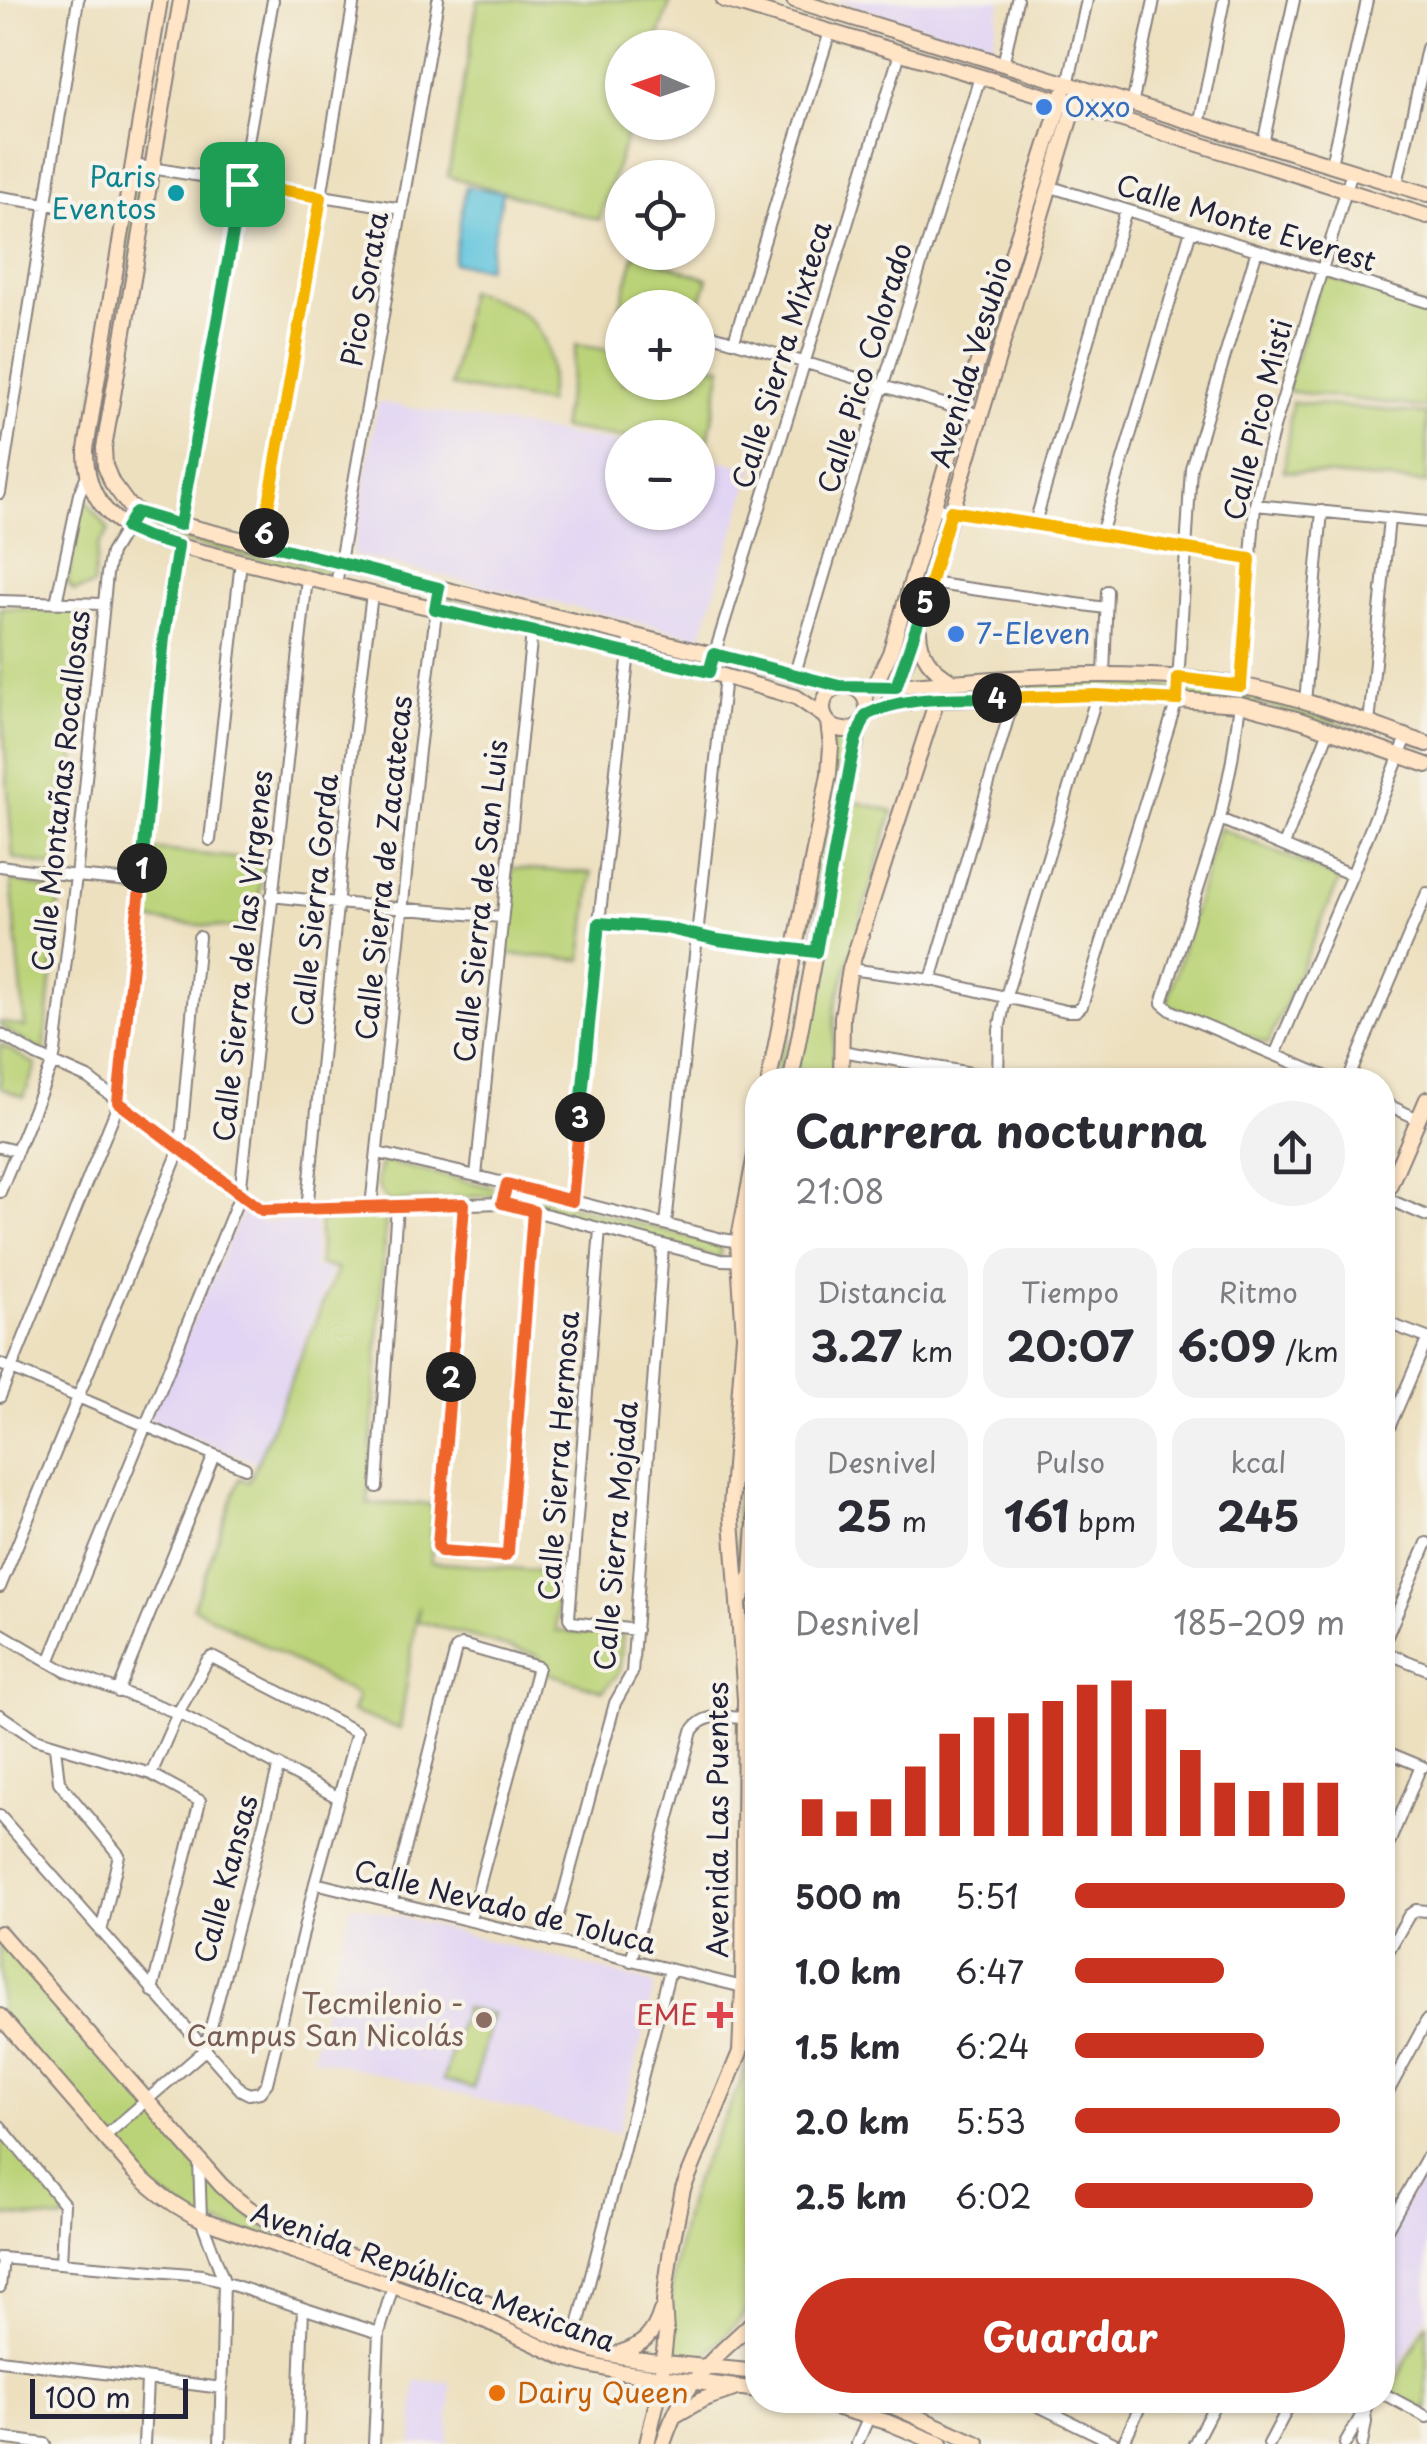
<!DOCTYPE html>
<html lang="es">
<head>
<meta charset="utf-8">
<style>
  body { margin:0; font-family:"Playpen Sans",sans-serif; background:#f2f2f3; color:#2b2b33; height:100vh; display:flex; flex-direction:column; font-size:38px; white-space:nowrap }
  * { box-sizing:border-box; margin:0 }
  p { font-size:32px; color:#7c7c81 }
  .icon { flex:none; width:55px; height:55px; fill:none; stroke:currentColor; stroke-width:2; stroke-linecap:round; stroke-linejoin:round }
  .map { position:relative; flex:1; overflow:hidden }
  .panel { position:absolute; left:745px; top:1068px; width:650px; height:1345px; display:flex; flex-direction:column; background:#fff; border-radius:40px; box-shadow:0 2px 8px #0004 }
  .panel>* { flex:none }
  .needle { width:65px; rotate:272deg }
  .fabs { position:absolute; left:605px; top:30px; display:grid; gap:20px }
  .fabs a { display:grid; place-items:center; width:110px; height:110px; border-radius:50%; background:#fff; box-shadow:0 2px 8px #0004; font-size:50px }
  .scale { position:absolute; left:30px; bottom:25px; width:158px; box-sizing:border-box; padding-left:10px; border:5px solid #22223b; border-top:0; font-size:28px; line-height:35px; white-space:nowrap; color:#22223b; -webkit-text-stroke:8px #f7f3e8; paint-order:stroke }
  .pin { position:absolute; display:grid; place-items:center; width:85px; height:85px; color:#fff; margin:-42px; border-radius:20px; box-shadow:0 5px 15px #0006 }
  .km { position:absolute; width:50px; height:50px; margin:-25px; border-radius:50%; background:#222; color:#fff; font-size:28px; line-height:50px; text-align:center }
  .round { display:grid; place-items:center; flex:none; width:105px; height:105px; border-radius:52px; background:#f2f2f3 }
  .headline { display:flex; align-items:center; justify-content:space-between; height:170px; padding:0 50px }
  h1 { font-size:45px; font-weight:700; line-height:75px }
  .stats { display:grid; grid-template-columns:repeat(3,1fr); gap:15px; height:170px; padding:10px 50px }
  .stats div { display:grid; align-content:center; border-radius:25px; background:#f2f2f3; text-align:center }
  .stats b { font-size:42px; font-weight:700 }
  .stats small { font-size:28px; font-weight:400 }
  .stats p { font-size:28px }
  .chart { height:280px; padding:20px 50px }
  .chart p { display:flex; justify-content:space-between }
  .chart svg { width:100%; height:180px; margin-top:10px; stroke:#c8321e; stroke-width:6 }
  .action { display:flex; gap:20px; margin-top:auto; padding:20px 50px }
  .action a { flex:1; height:115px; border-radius:60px; background:#c8321e; color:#fff; font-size:40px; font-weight:700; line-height:115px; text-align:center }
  ul { padding:0 50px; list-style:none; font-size:32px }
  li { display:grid; grid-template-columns:160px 120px 1fr; align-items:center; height:75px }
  li i { height:25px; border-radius:12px; background:#c8321e }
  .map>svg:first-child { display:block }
  .built { fill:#e1d4f4 }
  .green { fill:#bbd378; stroke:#6e7a5a; stroke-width:2.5 }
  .water { fill:#5fc4dd; stroke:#40738c; stroke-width:2.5 }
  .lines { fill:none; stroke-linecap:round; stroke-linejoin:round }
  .street-casing { stroke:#88817d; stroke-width:14 }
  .secondary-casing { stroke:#88817d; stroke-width:18 }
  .street { stroke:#fff; stroke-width:10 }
  .secondary { stroke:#ffe4c6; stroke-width:14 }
  .split-1-casing { stroke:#fff; stroke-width:20 }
  .split-2-casing { stroke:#fff; stroke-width:20 }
  .split-3-casing { stroke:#fff; stroke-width:20 }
  .split-4-casing { stroke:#fff; stroke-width:20 }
  .split-5-casing { stroke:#fff; stroke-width:20 }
  .split-6-casing { stroke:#fff; stroke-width:20 }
  .split-7-casing { stroke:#fff; stroke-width:20 }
  .split-1 { stroke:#22a559; stroke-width:12 }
  .split-2 { stroke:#f0652b; stroke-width:12 }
  .split-3 { stroke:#f0652b; stroke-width:12 }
  .split-4 { stroke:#22a559; stroke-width:12 }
  .split-5 { stroke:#f5b400; stroke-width:12 }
  .split-6 { stroke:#22a559; stroke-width:12 }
  .split-7 { stroke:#f5b400; stroke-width:12 }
  .shop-dot { fill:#3f7fe0; stroke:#f7f3e8; stroke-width:4 }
  .culture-dot { fill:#0f9aa8; stroke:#f7f3e8; stroke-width:4 }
  .health-dot { fill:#e0444e; stroke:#f7f3e8; stroke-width:4 }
  .education-dot { fill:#8d6e63; stroke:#f7f3e8; stroke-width:4 }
  .food-dot { fill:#e8710a; stroke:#f7f3e8; stroke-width:4 }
  .labels { text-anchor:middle; stroke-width:8; stroke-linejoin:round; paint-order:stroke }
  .shop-label { font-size:28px; fill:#366cbe; stroke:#f7f3e8; text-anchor:start }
  .culture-label { font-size:28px; fill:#0d838f; stroke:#f7f3e8; text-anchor:end }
  .street-label { font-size:28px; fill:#22223b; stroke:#f7f3e8 }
  .education-label { font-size:28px; fill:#785e54; stroke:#f7f3e8; text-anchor:end }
  .health-label { font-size:28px; fill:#be3a42; stroke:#f7f3e8; text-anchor:end }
  .food-label { font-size:28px; fill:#c56008; stroke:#f7f3e8; text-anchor:start }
</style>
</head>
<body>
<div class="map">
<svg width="1427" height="2444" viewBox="0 0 1427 2444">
  <rect width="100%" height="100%" fill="#f7f3e8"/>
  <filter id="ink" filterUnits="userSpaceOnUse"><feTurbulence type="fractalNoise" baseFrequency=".01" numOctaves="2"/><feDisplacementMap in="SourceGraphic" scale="20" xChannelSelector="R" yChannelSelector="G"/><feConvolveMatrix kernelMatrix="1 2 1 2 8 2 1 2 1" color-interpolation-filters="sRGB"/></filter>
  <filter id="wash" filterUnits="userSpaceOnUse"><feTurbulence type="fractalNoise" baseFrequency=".0048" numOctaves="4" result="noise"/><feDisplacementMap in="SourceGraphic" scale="40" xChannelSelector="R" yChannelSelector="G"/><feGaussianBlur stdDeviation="2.25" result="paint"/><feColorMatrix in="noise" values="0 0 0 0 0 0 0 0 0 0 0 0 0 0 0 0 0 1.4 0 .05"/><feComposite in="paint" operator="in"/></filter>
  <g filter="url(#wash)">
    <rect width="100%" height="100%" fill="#ede0bf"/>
    <path class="built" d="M 833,0 L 1001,0 L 992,45 Z
      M 378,402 L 622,444 L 622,512 L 698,512 L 698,457 L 754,467 L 701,637 L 353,555 Z
      M 243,1211 L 260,1222 L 315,1221 L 314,1268 L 332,1270 L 257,1463 L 148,1419 Z
      M 351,1904 L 655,1984 L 618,2134 L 312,2057 Z
      M 1427,2165 L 1427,2315 L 1387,2390 L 1383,2387 L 1383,2244 Z
      M 415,2381 L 451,2382 L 448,2444 L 413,2444 Z"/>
    <path class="green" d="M 478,0 L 671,0 L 655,47 L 622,48 L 622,122 L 631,123 L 599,220 L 448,176 Z
      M 134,173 L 143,174 L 98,438 L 88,437 Z
      M 635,253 L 708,279 L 698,310 L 698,308 L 622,308 L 622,315 L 618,315 Z
      M 1322,275 L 1427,308 L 1427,408 L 1285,391 Z
      M 468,291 C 532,307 560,333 547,403 L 451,386 Z
      M 576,345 L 622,352 L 622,382 L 698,382 L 698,364 L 722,367 L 706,452 L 698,451 L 698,438 L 622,438 L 561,428 Z
      M 1292,402 L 1427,414 L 1427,483 L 1284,471 Z
      M 83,496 L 109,530 L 98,546 L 93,586 L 74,591 L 67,582 Z
      M 137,521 L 330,569 L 329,577 L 131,528 Z
      M 440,596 L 622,637 L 621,644 L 437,604 Z
      M 0,608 L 78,610 L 87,620 L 64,869 L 13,858 L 0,683 Z
      M 1095,681 L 1266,696 L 1393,743 L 1393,749 L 1265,705 L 941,695 L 942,688 Z
      M 833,737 L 846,739 L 780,1080 L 774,1080 Z
      M 856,802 L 893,811 L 835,1008 L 833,1080 L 794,1080 L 848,812 Z
      M 1219,828 L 1340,879 L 1268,1044 L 1166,1005 Z
      M 151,849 L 264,861 L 254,930 L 143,920 Z
      M 512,868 L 592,873 L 582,960 L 504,954 Z
      M 11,880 L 60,892 L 44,1053 L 0,1026 L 0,1022 L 25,1027 Z
      M 0,1044 L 36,1065 L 24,1097 L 0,1088 Z
      M 382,1161 L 499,1189 L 499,1195 L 389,1202 C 374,1189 376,1178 382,1161 Z
      M 508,1188 L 721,1246 L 720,1259 L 506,1200 Z
      M 386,1215 L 368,1504 L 432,1504 L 431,1562 L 559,1572 L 556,1631 L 623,1636 L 619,1673 L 603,1691 L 545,1672 L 539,1656 L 418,1621 L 418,1607 L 400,1729 L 352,1712 L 358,1696 L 193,1607 L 240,1478 L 249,1482 L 337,1269 L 319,1265 L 320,1221 Z
      M 750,1268 L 753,1270 L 757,1290 L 758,1382 L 742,1573 L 739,1573 L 738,1503 L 752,1333 L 747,1271 Z
      M 757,1584 L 757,2299 L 719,2343 L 704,2357 C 691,2357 678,2356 672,2342 C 662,2318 683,2211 693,2185 C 708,2148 730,2113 743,2074 C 763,2017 754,1945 753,1885 C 753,1791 754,1698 750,1604 L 751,1590 Z
      M 0,1933 L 221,2185 L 264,2229 L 292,2241 L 290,2247 L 201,2219 L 150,2187 L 0,2016 Z
      M 464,2008 L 492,2014 L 473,2088 L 443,2080 Z
      M 0,2126 L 63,2202 L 64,2220 L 0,2215 Z
      M 1427,2322 L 1427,2411 L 1390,2392 Z"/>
    <path class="water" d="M 466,187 L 503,192 L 487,268 L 453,263 Z"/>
  </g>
  <g filter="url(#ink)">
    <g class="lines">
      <g class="street-casing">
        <path id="street" d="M 1003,65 L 1017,0
          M 1068,85 L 1087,0
          M 1132,105 L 1154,0
          M 1199,125 L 1224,0
          M 1263,144 L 1294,0
          M 1331,164 L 1367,0
          M 133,165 L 402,209
          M 1397,184 L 1427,48
          M 1051,187 L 1427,302
          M 0,197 L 124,216
          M 699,331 L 980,415
          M 734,341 L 785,173 L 830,32
          M 0,493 L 78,0
          M 1255,505 L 1427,522
          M 933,508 L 1249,559
          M 1035,523 L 1126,210
          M 180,525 L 273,0
          M 1101,534 L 1191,230
          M 263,543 L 354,0
          M 930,583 L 1105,608
          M 336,585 L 438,0
          M 0,601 L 103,604
          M 56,603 L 79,494 L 87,475
          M 709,672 L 900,53
          M 795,673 L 840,522 L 980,77
          M 1104,676 L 1107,591
          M 1241,685 L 1255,505 L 1273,431 L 1352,171
          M 1305,702 L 1322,511
          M 1240,704 L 1232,760 L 1220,819 L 1162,1003 L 1172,1011 L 1334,1080
          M 1369,724 L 1389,518
          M 1220,819 L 1352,875
          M 210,840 L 241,561
          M 1284,845 L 1329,730
          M 0,866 L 76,876 L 141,882
          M 271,896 L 337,903 L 501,917
          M 599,923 L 665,928 L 717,940 L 816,952
          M 850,969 L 931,980 L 1066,1011 L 1076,1011 L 1082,1006 L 1177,700 L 1191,468 L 1257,250
          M 931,980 L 1014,698
          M 0,1034 L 36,1055 L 88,1078 L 261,1210 L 503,1203 L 721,1260 L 758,1261
          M 841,1051 L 1013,1080
          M 1275,1055 L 1352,875 L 1407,737
          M 921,1080 L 921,1064
          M 998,1080 L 999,1030 L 1006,996 L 1097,695
          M 1348,1080 L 1427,893
          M 1382,1102 L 1418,1119
          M 0,1147 L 17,1151
          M 378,1153 L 476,1176 L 722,1239 L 758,1245
          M 476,1176 L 532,632
          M 0,1192 L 53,1062 L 55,1052 L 76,876 L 107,574 L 111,553 L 136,512
          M 1385,1198 L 1427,1216
          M 572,1201 L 599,923 L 631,634
          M 463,1204 L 438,1544 L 441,1551 L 503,1557 L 508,1554 L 533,1211
          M 371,1207 L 419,750 L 439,588
          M 307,1210 L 353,744 L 372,594
          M 666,1224 L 725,676
          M 600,1229 L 569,1618 L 572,1622 L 636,1630
          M 1382,1321 L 1427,1338
          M 0,1364 L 245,1468
          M 0,1397 L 119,1102 L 164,637 L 178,546
          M 1382,1444 L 1427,1340
          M 377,1487 L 397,1206
          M 0,1587 L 180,1149 L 199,937
          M 0,1633 L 65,1671 L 178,1713 L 339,1798
          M 1382,1648 L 1427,1543
          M 1382,1651 L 1427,1669
          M 49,1662 L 240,1195 L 307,578
          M 118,1692 L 214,1455
          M 0,1715 L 35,1739 L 151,1774 L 200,1801 L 152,1991
          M 55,1747 L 59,1782 L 119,1855 L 101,1932
          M 1382,1750 L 1423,1767
          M 0,1816 L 241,2090 L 249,2094 L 260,2092 L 267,2083 L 315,1883 L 357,1732 L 212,1657 L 207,1661 L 178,1713 L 151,1774
          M 1382,1860 L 1421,1766
          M 315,1883 L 743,1987
          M 392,1901 L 456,1649 L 462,1645 L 538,1667 L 470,1920
          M 551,1941 L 615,1703 L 632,1673 L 663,1246
          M 631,1961 L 692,1731 C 704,1712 725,1717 745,1718
          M 1382,1962 L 1409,1915 L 1416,1910 L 1427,1911
          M 1382,2103 L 1427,2020
          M 0,2126 L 64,2204 L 61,2262
          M 104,2137 L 205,2050 L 279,1765
          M 199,2161 L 201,2219 L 224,2281 L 220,2444
          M 1382,2238 L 1427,2157
          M 0,2258 L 202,2275 L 379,2333
          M 0,2287 L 3,2259
          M 573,2345 L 670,1970
          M 0,2360 L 222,2388
          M 1382,2393 L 1427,2417
          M 1026,2400 L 1116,2444
          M 0,2438 L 45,2444
          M 144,2444 L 147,2380
          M 298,2444 L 303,2308
          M 374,2444 L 379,2333 L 393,2286
          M 857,2444 L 869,2417
          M 1123,2444 L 1143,2400
          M 1194,2444 L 1217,2400
          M 1269,2444 L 1292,2400
          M 1345,2444 L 1370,2400
          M 1362,2444 L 1366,2422 L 1365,2411"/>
      </g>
      <g class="secondary-casing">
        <path id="secondary" d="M 160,0 L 86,449 C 85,499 112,526 158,541 L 372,594 L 709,672 L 796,697 L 824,716
          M 181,0 L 104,448 L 105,466 L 112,483 L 129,506 L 146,516 L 839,686
          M 724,0 L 1075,105 L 1427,216
          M 794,0 L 1427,194
          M 919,631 C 920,656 931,668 952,681
          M823 708a22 22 0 1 1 44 0a22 22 0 1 1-44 0Z
          M 853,687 C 887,687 919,684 952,682 C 1045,675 1153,669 1244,686 C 1307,698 1367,723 1427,744
          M 874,687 L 890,653 L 963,409 L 1063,94
          M 887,706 L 908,657 L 1077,96
          M 866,715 L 887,706 L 916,701 L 1055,696 L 1097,695 L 1240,704 L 1300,720 L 1427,765
          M 769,1080 L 829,774 L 831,746 L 828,722
          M 791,1080 L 851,761 L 862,722
          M 841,1080 L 842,1017 L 850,969 L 937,700
          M 1382,1203 L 1427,1099
          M 740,1600 L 752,1574 L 758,1474
          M 0,1933 L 221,2185 C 285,2248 377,2260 457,2290 C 510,2311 557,2344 613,2355 C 660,2364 709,2367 758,2372
          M 0,2016 L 134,2171 C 154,2191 175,2207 201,2219 L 467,2312 L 565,2358 L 588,2365 L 621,2372 L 758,2390
          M 619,2353 C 642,2346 654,2335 661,2311
          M 811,2400 L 887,2422 L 940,2444
          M 879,2400 L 978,2444
          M 676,2415 L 704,2399 L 734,2389
          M 647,2444 L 660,2388 L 666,2333 L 664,2301 L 671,2249 L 683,2189 L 740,2052 L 743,1987 L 745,1699 L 731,1506 L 744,1335 L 738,1243 L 758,1140
          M 663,2444 C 672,2417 686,2388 706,2367 C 722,2349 742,2334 758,2316"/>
      </g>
      <use href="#street" class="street"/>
      <use href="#secondary" class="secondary"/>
    </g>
  </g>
  <g class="lines" filter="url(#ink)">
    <g class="split-1-casing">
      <path id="split-1" d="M 142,868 L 164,637 L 178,546 L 147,537 L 126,528 L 136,512 L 180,525 L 242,184"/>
    </g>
    <g class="split-2-casing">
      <path id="split-2" d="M 142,868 L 118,1102 L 262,1210 L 464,1204 L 451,1377"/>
    </g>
    <g class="split-3-casing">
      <path id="split-3" d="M 451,1377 L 438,1546 L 441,1551 L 505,1556 L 508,1552 L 533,1211 L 502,1203 L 507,1184 L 572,1201 L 580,1117"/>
    </g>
    <g class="split-4-casing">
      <path id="split-4" d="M 580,1117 L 599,923 L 665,928 L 718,940 L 816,952 L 851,761 L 856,739 L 866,715 C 905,695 954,699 997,698"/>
    </g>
    <g class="split-5-casing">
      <path id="split-5" d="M 925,602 L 951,511 L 1250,559 L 1241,686 L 1178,678 L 1177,700 L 1097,695 L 997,698"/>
    </g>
    <g class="split-6-casing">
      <path id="split-6" d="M 264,533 L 262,543 L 439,588 L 435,609 L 709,672 L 714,654 L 839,686 L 896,687 L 925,602"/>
    </g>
    <g class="split-7-casing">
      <path id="split-7" d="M 242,184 L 321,197 L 264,533"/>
    </g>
    <use href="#split-1" class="split-1"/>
    <use href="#split-2" class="split-2"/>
    <use href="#split-3" class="split-3"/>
    <use href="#split-4" class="split-4"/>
    <use href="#split-5" class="split-5"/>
    <use href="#split-6" class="split-6"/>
    <use href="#split-7" class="split-7"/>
  </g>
  <g class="shop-dot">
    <circle cx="1044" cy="107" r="10"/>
    <circle cx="956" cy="634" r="10"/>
  </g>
  <circle class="culture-dot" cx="176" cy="193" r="10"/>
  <path class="health-dot" d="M715 2000h10v10h10v10h-10v10h-10v-10h-10v-10h10z"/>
  <circle class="education-dot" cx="484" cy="2020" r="10"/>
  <circle class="food-dot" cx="497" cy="2393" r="10"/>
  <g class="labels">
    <g class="shop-label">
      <text x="1064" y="117">Oxxo</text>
      <text x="976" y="644">7-Eleven</text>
    </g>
    <g class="culture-label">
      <text x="156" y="187">Paris<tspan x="156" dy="32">Eventos</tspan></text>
    </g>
    <g class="street-label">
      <text transform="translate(1246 223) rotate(17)" y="10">Calle Monte Everest</text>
      <text transform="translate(365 289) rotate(-80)" y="10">Pico Sorata</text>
      <text transform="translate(782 355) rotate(-73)" y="10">Calle Sierra Mixteca</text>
      <text transform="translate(971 362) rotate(-73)" y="10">Avenida Vesubio</text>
      <text transform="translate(865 368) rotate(-73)" y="10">Calle Pico Colorado</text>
      <text transform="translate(1258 420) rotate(-76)" y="10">Calle Pico Misti</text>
      <text transform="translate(61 791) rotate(-84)" y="10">Calle Montañas Rocallosas</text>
      <text transform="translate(384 868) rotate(-84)" y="10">Calle Sierra de Zacatecas</text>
      <text transform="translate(315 900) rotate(-84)" y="10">Calle Sierra Gorda</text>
      <text transform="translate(481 901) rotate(-84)" y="10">Calle Sierra de San Luis</text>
      <text transform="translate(243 956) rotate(-84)" y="10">Calle Sierra de las Vírgenes</text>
      <text transform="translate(559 1456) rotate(-86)" y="10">Calle Sierra Hermosa</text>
      <text transform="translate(616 1536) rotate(-85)" y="10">Calle Sierra Mojada</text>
      <text transform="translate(718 1820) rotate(-90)" y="10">Avenida Las Puentes</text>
      <text transform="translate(226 1879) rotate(-75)" y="10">Calle Kansas</text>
      <text transform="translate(505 1907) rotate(14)" y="10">Calle Nevado de Toluca</text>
      <text transform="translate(433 2277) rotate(20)" y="10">Avenida República Mexicana</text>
    </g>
    <g class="education-label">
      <text x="464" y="2014">Tecmilenio -<tspan x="464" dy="32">Campus San Nicolás</tspan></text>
    </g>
    <g class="health-label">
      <text x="698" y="2025">EME</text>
    </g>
    <g class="food-label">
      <text x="517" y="2403">Dairy Queen</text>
    </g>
  </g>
</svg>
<div class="fabs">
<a><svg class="needle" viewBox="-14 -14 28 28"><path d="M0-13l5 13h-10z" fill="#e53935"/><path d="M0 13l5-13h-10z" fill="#7c7c81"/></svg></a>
<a><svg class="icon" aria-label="locate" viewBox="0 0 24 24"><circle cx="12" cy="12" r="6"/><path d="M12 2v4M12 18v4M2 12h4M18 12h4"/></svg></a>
<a>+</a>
<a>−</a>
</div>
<div class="scale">100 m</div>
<div class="pin" style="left:242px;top:184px;background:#1e9e55"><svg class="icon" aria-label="arrive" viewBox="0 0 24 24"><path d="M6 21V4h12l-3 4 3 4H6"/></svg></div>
<b class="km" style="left:142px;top:868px">1</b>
<b class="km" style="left:451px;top:1377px">2</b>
<b class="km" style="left:580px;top:1117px">3</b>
<b class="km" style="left:997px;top:698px">4</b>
<b class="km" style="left:925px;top:602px">5</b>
<b class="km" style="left:264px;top:533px">6</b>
<section class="panel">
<div class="headline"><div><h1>Carrera nocturna</h1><p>21:08</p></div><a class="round"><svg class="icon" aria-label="share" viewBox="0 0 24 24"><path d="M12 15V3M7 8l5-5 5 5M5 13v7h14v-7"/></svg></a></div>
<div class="stats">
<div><p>Distancia</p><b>3.27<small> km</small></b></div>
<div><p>Tiempo</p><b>20:07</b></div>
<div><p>Ritmo</p><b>6:09<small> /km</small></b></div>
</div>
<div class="stats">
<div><p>Desnivel</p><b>25<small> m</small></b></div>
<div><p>Pulso</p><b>161<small> bpm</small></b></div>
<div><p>kcal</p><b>245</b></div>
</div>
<div class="chart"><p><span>Desnivel</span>185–209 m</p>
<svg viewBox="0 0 160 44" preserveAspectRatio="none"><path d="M5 44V35M15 44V38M25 44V35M35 44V27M45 44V19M55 44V15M65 44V14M75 44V11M85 44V7M95 44V6M105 44V13M115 44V23M125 44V31M135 44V33M145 44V31M155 44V31"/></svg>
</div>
<ul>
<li><b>500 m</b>5:51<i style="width:100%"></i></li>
<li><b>1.0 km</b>6:47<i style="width:55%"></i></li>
<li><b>1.5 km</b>6:24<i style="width:70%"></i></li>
<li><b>2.0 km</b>5:53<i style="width:98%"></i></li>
<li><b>2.5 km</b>6:02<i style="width:88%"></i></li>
</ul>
<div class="action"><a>Guardar</a></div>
</section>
</div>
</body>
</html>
